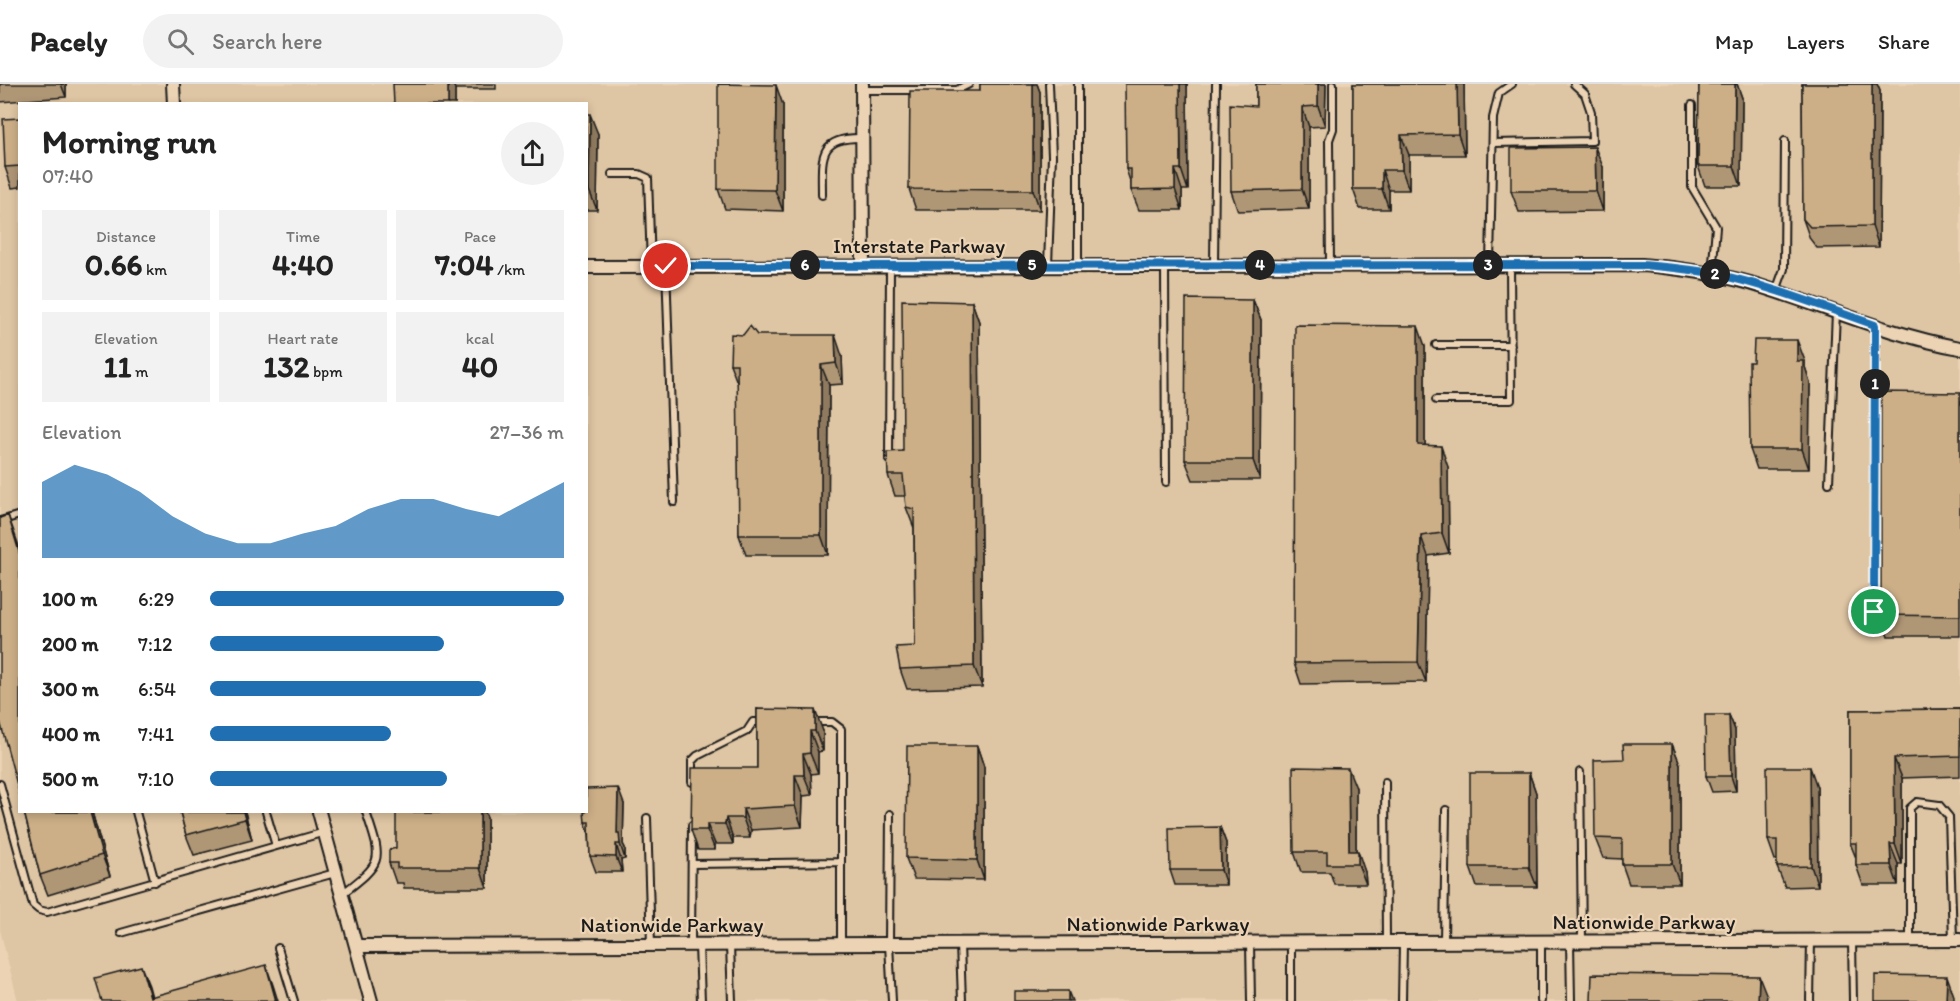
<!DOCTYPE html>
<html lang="en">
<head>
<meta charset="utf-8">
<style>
  body { margin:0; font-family:Itim,sans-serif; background:#f2f2f2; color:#222; height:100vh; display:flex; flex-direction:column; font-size:22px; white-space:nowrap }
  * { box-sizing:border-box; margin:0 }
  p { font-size:20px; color:#767676 }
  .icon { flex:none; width:33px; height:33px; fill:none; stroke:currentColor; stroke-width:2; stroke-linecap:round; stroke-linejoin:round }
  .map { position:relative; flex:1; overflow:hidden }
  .drawer { position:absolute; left:18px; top:18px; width:570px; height:711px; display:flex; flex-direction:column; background:#fff; border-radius:0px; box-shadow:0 3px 9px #0003 }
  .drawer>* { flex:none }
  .pin { position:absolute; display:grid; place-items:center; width:51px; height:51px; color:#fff; margin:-26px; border:3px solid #fff; border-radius:50%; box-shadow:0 2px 6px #0007 }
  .km { position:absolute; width:30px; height:30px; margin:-15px; border-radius:50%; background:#222; color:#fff; font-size:16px; line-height:30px; text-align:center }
  .round { display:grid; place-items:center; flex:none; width:63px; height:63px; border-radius:32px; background:#f2f2f2 }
  .headline { display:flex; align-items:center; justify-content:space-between; height:102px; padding:0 24px }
  h1 { font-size:33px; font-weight:700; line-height:45px }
  .figures { display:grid; grid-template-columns:repeat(3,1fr); gap:9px; height:102px; padding:6px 24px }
  .figures div { display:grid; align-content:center; border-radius:0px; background:#f2f2f2; text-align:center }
  .figures b { font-size:30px; font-weight:700 }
  .figures small { font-size:16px; font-weight:400 }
  .figures p { font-size:16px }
  .chart { height:168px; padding:12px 24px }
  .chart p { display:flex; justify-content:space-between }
  .chart svg { width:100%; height:108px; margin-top:6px; fill:#1f6fb2; opacity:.7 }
  ul { padding:0 24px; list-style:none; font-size:20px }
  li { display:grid; grid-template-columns:96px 72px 1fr; align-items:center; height:45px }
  li i { height:15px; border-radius:8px; background:#1f6fb2 }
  header { display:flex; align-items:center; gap:36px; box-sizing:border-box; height:84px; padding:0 30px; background:#fff; border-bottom:2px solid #e0e0e0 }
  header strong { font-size:28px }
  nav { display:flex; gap:33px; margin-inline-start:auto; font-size:21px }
  .search { width:420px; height:54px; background:#f2f2f2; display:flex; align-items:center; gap:15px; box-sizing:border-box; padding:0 21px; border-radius:33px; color:#767676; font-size:22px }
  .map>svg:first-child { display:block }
  .built { fill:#dec5a3; fill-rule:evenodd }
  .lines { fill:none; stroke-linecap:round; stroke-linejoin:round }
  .lane-casing { stroke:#1c1c1c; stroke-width:10 }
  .street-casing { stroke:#1c1c1c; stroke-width:16 }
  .lane { stroke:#ecd3b4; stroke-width:6 }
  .street { stroke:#ecd3b4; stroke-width:12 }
  .wall { fill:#af9674; stroke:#1c1c1c; stroke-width:1.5 }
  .shaded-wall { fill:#8f7a5e; stroke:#1c1c1c; stroke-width:1.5 }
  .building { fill:#ccaf87; stroke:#1c1c1c; stroke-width:1.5 }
  .route-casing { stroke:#fff; stroke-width:12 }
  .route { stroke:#1f6fb2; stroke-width:8 }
  .labels { text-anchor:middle; stroke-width:4.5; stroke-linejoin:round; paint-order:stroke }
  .street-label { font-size:21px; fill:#1c1c1c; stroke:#ecd3b4 }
</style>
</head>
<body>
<header>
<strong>Pacely</strong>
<div class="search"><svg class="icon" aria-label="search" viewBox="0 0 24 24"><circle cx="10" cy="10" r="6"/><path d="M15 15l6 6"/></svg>Search here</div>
<nav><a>Map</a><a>Layers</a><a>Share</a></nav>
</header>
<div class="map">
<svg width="1960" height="917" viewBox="0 0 1960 917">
  <rect width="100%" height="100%" fill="#ecd3b4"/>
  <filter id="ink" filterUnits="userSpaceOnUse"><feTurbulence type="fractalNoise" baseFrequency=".0167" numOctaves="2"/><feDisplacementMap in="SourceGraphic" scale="12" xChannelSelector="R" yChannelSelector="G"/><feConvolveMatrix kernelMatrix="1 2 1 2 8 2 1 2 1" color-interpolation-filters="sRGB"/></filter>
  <g filter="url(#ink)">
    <path class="built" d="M 0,0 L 1960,0 L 1960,917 L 18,917 L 0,846 ZM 20,20 L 586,20 L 586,728 L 20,728 Z"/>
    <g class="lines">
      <g class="lane-casing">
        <path id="lane" d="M 1078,0 L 1078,182
          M 863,6 L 957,6 L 969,0
          M 1692,21 L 1692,103 L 1716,143 L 1712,190
          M 1493,59 L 1592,57 L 1591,28 L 1585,10 L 1574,0
          M 612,90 L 639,90 L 648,94 L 651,182
          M 822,111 C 822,74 817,53 862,54
          M 1048,181 L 1052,72 L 1049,0
          M 1214,181 L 1216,0
          M 1330,181 L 1329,56 L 1333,45 L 1333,0
          M 1490,181 L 1493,34 L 1499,9 L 1512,0
          M 666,182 L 674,418
          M 1165,182 L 1166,398
          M 1776,207 L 1784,185 L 1785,57
          M 1436,261 L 1511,261
          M 1436,316 L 1511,316 L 1510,181
          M 889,376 L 890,182
          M 1829,399 L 1836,228
          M 0,437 L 20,431
          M 1874,528 L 1875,241
          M 812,638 L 832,638 L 841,645 L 841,860
          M 1580,688 L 1582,857
          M 692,698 L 692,677 L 697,672 L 747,647 L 753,638 L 765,638
          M 1385,698 L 1386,858
          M 0,700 L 33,821 L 39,826 L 47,828 L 325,748
          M 136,728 L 155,798
          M 266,728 L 276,762
          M 890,730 L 889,860 L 892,917
          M 647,734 L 651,861
          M 692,780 L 841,778
          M 342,810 C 385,777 382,777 366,728
          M 121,849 L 335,789
          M 1852,856 L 1853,917
          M 1910,856 L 1910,724 L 1917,718 L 1939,721 L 1949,733 L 1953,856
          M 1444,857 L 1446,726
          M 1570,857 L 1571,917
          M 1541,858 L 1541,917
          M 1250,859 L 1251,917
          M 1291,859 L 1291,917
          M 691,860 L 692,741
          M 960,860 L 962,917
          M 699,861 L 701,917
          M 730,861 L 732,917
          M 278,864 L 294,917
          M 1402,917 L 1403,859
          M 1810,917 L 1811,856"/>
      </g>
      <g class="street-casing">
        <path id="street" d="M 173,0 L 174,20
          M 862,0 L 863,181
          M 586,183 L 1642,181 C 1679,184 1714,189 1750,199 C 1820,220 1888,251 1960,264
          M 319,728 L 371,917
          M 356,862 L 1960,856"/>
      </g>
      <use href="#lane" class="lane"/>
      <use href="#street" class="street"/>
    </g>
    <path class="wall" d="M 0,0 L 66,0 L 66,13 L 0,18 Z
      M 393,0 L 496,0 L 496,5 L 455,5 L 455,20 Z
      M 980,0 L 1037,0 L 1040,8 L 1040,126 L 916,126 L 909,105 L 980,7 Z
      M 1187,0 L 1188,106 L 1182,106 L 1182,126 L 1139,126 L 1131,106 L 1131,100 L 1126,85 Z
      M 1256,0 L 1326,0 L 1325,42 L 1309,43 L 1309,125 L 1238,127 L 1231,107 L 1256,22 Z
      M 1353,0 L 1464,0 L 1465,71 L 1409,71 L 1409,106 L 1389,106 L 1389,125 L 1360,125 L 1353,105 Z
      M 1699,0 L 1737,0 L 1742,14 L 1741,102 L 1705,102 L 1698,82 Z
      M 1802,0 L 1877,0 L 1880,7 L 1879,163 L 1817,164 L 1810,155 L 1803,135 Z
      M 783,21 L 783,127 L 725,125 L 718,105 Z
      M 586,30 L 598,50 L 597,126 L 586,126 Z
      M 20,34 L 20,103 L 12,104 L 5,83 Z
      M 1603,83 L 1603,127 L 1519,128 L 1511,107 Z
      M 1253,216 L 1261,236 L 1260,396 L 1193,396 L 1185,376 Z
      M 972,218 L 979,238 L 982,603 L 907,605 L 900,585 L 915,562 L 914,444 L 906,423 L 905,412 L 895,412 L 888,391 L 903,367 Z
      M 743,251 L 842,272 L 843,300 L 829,301 L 828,471 L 746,471 L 739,451 L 738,301 L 730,280 Z
      M 1425,262 L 1425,362 L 1448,383 L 1449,469 L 1428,472 L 1426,598 L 1301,600 L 1294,579 Z
      M 1805,277 L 1805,283 L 1810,298 L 1809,385 L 1757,385 L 1750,365 L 1753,278 Z
      M 1960,309 L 1960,552 L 1888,552 L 1881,531 Z
      M 757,625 L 823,647 L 823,667 L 818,668 L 818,689 L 811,690 L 812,711 L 803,712 L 802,743 L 751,746 L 750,754 L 733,754 L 733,760 L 715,760 L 715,766 L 698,766 L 691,746 L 757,684 Z
      M 1960,625 L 1960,692 L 1902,694 L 1902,780 L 1898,780 L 1898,801 L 1863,801 L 1856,781 L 1856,774 L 1850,759 L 1850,626 Z
      M 1729,631 L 1735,646 L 1736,707 L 1712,708 L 1706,692 Z
      M 1672,660 L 1680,680 L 1680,800 L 1629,800 L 1622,780 L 1622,775 L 1603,774 L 1595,754 Z
      M 977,662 L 984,683 L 984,796 L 914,795 L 906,774 Z
      M 1529,689 L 1536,709 L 1537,803 L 1477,803 L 1470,783 Z
      M 1817,703 L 1818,802 L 1785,803 L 1777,783 L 1777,776 L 1775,776 L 1768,756 Z
      M 1356,704 L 1356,767 L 1365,788 L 1366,800 L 1334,800 L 1330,788 L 1301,788 L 1294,768 Z
      M 624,720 L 623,760 L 625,764 L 625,775 L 621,776 L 622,788 L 596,788 L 590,772 L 589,750 L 585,738 Z
      M 24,728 L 92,728 L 110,792 L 48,811 L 40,791 Z
      M 180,728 L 245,728 L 252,756 L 194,771 L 186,751 Z
      M 487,733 L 487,804 L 404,804 L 403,799 L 396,799 L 389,779 L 396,764 Z
      M 1220,743 L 1226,759 L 1226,801 L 1175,801 L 1170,786 Z"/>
    <path class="shaded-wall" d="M 61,0 L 66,0 L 66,13 Z
      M 448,0 L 453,0 L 455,5 L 455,20 L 448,20 Z
      M 1033,0 L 1037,0 L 1040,8 L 1040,126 L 1033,106 Z
      M 1180,0 L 1187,0 L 1188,106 L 1181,85 Z
      M 1318,0 L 1326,0 L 1325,42 L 1318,22 Z
      M 1457,0 L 1464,0 L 1465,71 L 1458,50 Z
      M 1735,0 L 1737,0 L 1742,14 L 1741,102 L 1734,82 Z
      M 1872,0 L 1877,0 L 1880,7 L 1879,163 L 1872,142 Z
      M 776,1 L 783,21 L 783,127 L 775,106 Z
      M 1302,23 L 1309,43 L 1309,125 L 1302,105 Z
      M 590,30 L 598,50 L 597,126 L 589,106 Z
      M 1401,51 L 1409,71 L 1409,106 L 1402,86 Z
      M 1595,63 L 1603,83 L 1603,127 L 1596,107 Z
      M 1175,85 L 1182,106 L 1182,126 L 1175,105 Z
      M 1382,86 L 1389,106 L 1389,125 L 1382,105 Z
      M 1253,216 L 1261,236 L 1260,396 L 1253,376 Z
      M 972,218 L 979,238 L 982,603 L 974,582 Z
      M 1418,242 L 1425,262 L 1425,382 L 1418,361 Z
      M 835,251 L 842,272 L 843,300 L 836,279 Z
      M 1797,256 L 1805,277 L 1805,283 L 1810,298 L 1809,385 L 1802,365 L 1797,277 Z
      M 821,281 L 829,301 L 828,471 L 821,451 Z
      M 1441,362 L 1448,383 L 1449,469 L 1442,449 Z
      M 8,431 L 20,465 L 20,471 Z
      M 1421,452 L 1428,472 L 1426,598 L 1418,578 Z
      M 815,626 L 823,647 L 823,667 L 815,647 Z
      M 1729,631 L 1735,646 L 1736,707 L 1731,692 Z
      M 810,647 L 818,668 L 818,689 L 810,669 Z
      M 1672,660 L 1680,680 L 1680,800 L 1672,780 Z
      M 977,662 L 984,683 L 984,796 L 977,776 Z
      M 803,670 L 811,690 L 812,711 L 804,691 Z
      M 1894,674 L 1902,694 L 1902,780 L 1895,760 Z
      M 1810,683 L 1817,703 L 1818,802 L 1811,782 Z
      M 1348,684 L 1356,704 L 1356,780 L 1349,767 Z
      M 1529,689 L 1536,709 L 1537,803 L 1529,783 Z
      M 795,691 L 803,712 L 802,743 L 795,722 Z
      M 618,704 L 624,720 L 623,760 L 625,764 L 625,775 L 620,760 L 617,749 Z
      M 743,725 L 751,746 L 750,754 L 743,734 Z
      M 90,728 L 92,728 L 110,792 L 102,771 Z
      M 243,728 L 245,728 L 252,756 L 245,735 Z
      M 480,728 L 485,728 L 487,733 L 487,804 L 480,784 Z
      M 726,734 L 733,754 L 733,760 L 725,740 Z
      M 707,740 L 715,760 L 715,766 L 707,746 Z
      M 1220,743 L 1226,759 L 1226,801 L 1221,786 Z
      M 616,760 L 621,776 L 622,788 L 616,773 Z
      M 1890,760 L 1898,780 L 1898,801 L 1891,781 Z
      M 1358,767 L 1365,788 L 1366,800 L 1358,780 Z
      M 266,881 L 273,901 L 278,917 L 276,917 Z
      M 141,882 L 149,902 L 153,917 L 152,917 Z
      M 1759,892 L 1767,912 L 1766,917 L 1758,917 Z
      M 1947,892 L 1954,912 L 1954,917 L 1946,917 Z
      M 1068,907 L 1072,917 L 1068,917 Z"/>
    <path class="building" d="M 393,0 L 448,0 L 448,20 L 394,20 Z
      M 718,0 L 776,1 L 775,106 L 718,105 Z
      M 980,0 L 1033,0 L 1033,106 L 909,105 L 910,7 L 980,7 Z
      M 1125,0 L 1180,0 L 1181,85 L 1175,85 L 1175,105 L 1131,106 L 1131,85 L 1126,85 Z
      M 1256,0 L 1318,0 L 1318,22 L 1302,23 L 1302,105 L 1231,107 L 1230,20 L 1256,22 Z
      M 1353,0 L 1457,0 L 1458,50 L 1401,51 L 1402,86 L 1382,86 L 1382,105 L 1353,105 Z
      M 1699,0 L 1735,0 L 1734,82 L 1698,82 Z
      M 1802,0 L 1872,0 L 1872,142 L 1810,143 L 1803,135 Z
      M 586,30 L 590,30 L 589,106 L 586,106 Z
      M 20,34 L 20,82 L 5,83 L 3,35 Z
      M 1595,63 L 1596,107 L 1511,107 L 1511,64 Z
      M 1186,215 L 1253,216 L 1253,376 L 1185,376 Z
      M 902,216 L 972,218 L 974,582 L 900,585 L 896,563 L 915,562 L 914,425 L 906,423 L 903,391 L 888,391 L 887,368 L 903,367 Z
      M 1295,241 L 1418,242 L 1418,361 L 1441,362 L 1442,449 L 1421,452 L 1418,578 L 1294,579 Z
      M 750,242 L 757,251 L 835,251 L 836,279 L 821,281 L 821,451 L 739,451 L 737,280 L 730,280 L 731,250 L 743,251 Z
      M 1754,256 L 1797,256 L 1797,277 L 1803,277 L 1802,365 L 1750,365 L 1749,278 L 1753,278 Z
      M 1881,308 L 1960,309 L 1960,532 L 1881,531 Z
      M 8,431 L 20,471 L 20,712 L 0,637 L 0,434 Z
      M 757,625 L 815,626 L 815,647 L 810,647 L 810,669 L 803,670 L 804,691 L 795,691 L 795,722 L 743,725 L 743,734 L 726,734 L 725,740 L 707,740 L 707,746 L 691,746 L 692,684 L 757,684 Z
      M 1960,625 L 1960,672 L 1894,674 L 1895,760 L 1890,760 L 1891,781 L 1856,781 L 1856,759 L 1850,759 L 1850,626 Z
      M 1705,631 L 1729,631 L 1731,692 L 1706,692 Z
      M 1623,660 L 1672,660 L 1672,780 L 1622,780 L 1622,755 L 1595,754 L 1594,676 L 1624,675 Z
      M 907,662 L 977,662 L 977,776 L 906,774 Z
      M 1293,683 L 1348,684 L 1349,767 L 1358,767 L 1358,780 L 1327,780 L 1327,768 L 1294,768 Z
      M 1767,683 L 1810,683 L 1811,782 L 1777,783 L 1777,756 L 1768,756 Z
      M 1470,689 L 1529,689 L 1529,783 L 1470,783 Z
      M 618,704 L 617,749 L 619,749 L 620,760 L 616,760 L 616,773 L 590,772 L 589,738 L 585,738 L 584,728 L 586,728 L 586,705 Z
      M 24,728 L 90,728 L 102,771 L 40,791 Z
      M 180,728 L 243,728 L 245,735 L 186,751 Z
      M 396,728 L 480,728 L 480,784 L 397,784 L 397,779 L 389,779 L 389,766 L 396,764 Z
      M 1220,743 L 1221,786 L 1170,786 L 1169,744 Z
      M 266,881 L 276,917 L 102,917 L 95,894 L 141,882 L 150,913 Z
      M 1592,890 L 1759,892 L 1758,917 L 1591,917 Z
      M 1875,891 L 1947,892 L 1946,917 L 1875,917 Z
      M 1014,907 L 1068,907 L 1068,917 L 1014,917 Z"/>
  </g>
  <g class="lines" filter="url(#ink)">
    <g class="route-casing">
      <path id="route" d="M 666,182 L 1642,181 C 1667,183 1691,185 1716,190 C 1770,202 1823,223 1875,241 L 1874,528"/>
    </g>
    <use href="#route" class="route"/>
  </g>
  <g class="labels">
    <g class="street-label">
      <text x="919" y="169">Interstate Parkway</text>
      <text x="1644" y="845">Nationwide Parkway</text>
      <text x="1158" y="847">Nationwide Parkway</text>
      <text x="672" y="848">Nationwide Parkway</text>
    </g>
  </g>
</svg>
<div class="pin" style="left:1874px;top:528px;background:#1e9e55"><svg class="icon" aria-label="arrive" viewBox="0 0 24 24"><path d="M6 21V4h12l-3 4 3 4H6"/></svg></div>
<div class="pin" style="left:666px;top:182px;background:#d93025"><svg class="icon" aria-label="check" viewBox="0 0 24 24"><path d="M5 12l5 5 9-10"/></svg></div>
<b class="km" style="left:1875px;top:300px">1</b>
<b class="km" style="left:1715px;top:190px">2</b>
<b class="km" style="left:1488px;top:181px">3</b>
<b class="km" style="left:1260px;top:181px">4</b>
<b class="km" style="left:1032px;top:181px">5</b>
<b class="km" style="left:805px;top:181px">6</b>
<section class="drawer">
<div class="headline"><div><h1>Morning run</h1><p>07:40</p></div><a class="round"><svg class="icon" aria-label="share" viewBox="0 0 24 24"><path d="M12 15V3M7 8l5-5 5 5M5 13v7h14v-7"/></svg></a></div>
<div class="figures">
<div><p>Distance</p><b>0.66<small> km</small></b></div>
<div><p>Time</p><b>4:40</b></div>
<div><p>Pace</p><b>7:04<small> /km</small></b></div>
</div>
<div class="figures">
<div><p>Elevation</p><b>11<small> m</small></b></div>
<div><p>Heart rate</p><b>132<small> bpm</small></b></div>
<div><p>kcal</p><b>40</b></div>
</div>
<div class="chart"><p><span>Elevation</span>27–36 m</p>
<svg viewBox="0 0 160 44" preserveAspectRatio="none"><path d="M0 44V13L10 6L20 10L30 17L40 27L50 34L60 38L70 38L80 34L90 31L100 24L110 20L120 20L130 24L140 27L150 20L160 13V44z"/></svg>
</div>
<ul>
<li><b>100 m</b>6:29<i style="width:100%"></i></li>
<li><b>200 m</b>7:12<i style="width:66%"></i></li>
<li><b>300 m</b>6:54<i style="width:78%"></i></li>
<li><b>400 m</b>7:41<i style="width:51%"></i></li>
<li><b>500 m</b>7:10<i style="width:67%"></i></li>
</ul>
</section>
</div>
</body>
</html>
